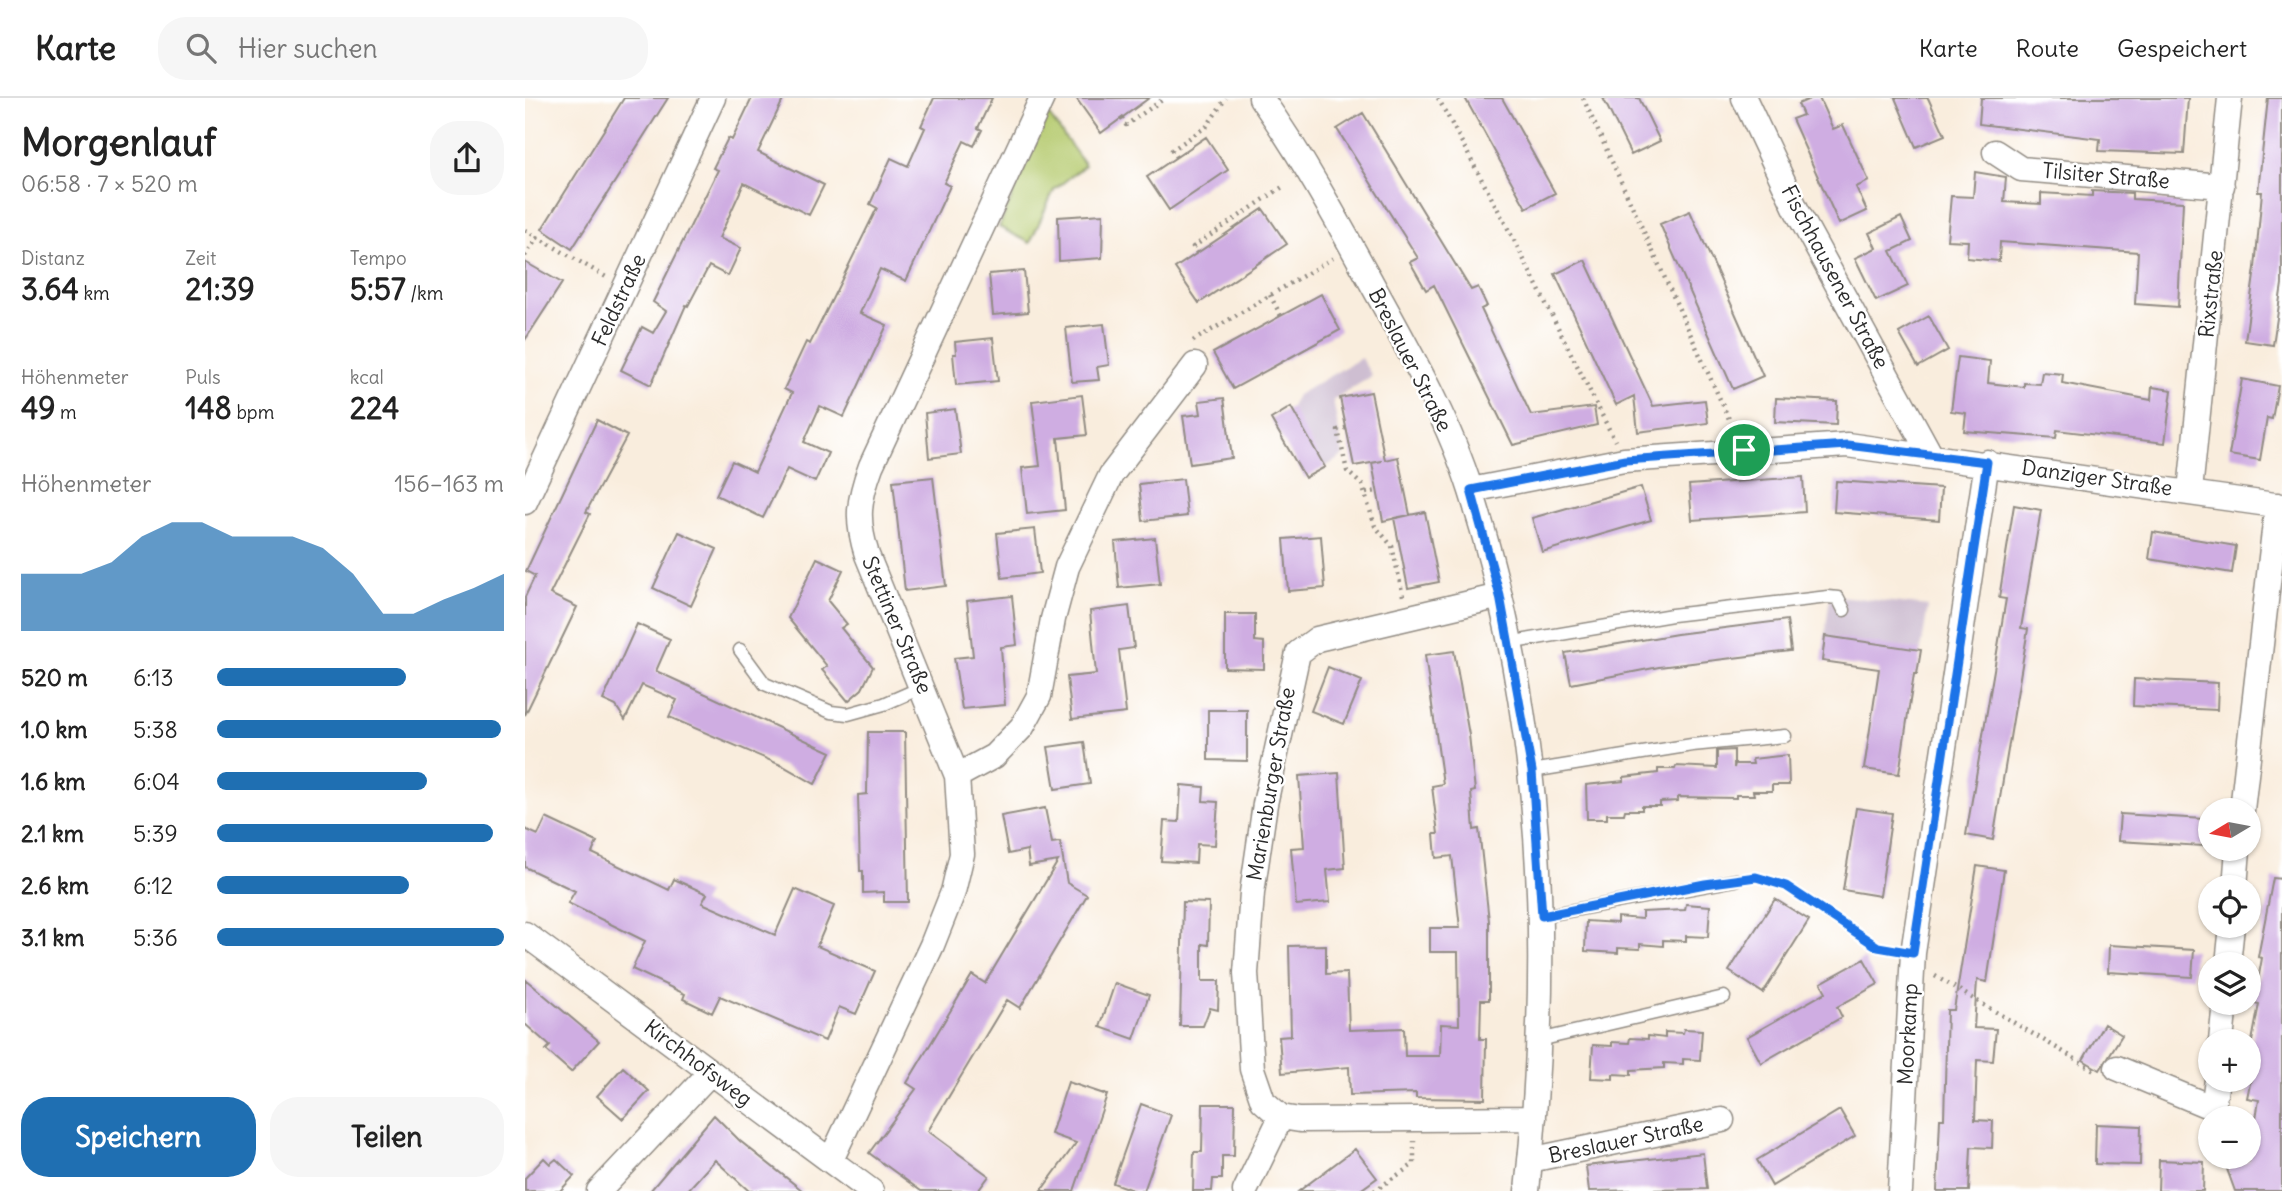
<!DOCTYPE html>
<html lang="de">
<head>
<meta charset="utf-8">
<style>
  body { margin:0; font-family:Delius,sans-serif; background:#f6f6f6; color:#222; height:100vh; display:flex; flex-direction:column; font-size:26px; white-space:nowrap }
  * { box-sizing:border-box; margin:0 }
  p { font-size:23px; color:#767676 }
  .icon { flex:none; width:38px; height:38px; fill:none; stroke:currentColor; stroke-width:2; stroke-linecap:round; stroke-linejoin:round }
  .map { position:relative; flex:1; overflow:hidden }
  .details { display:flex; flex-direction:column; background:#fff; width:525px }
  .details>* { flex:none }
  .needle { width:46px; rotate:260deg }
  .fabs { position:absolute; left:1673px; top:700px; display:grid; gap:14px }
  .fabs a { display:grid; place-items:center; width:63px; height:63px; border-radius:50%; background:#fff; box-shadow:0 2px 5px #0004; font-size:35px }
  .pin { position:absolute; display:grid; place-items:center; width:60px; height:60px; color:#fff; margin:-30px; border:4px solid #fff; border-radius:50%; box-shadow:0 2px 7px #0007 }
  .round { display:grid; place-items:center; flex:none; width:74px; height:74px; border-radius:28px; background:#f6f6f6 }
  .head { display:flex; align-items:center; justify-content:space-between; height:119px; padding:0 21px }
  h1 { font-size:38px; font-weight:700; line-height:52px }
  .metrics { display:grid; grid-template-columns:repeat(3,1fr); gap:10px; height:119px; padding:7px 21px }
  .metrics div { display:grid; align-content:center }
  .metrics b { font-size:30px; font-weight:700 }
  .metrics small { font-size:19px; font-weight:400 }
  .metrics p { font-size:19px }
  .chart { height:196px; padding:14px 21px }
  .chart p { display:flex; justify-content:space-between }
  .chart svg { width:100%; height:126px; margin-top:7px; fill:#1f6fb2; opacity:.7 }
  .button { display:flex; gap:14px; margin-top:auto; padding:14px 21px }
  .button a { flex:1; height:80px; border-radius:28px; background:#1f6fb2; color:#fff; font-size:28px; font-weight:700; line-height:80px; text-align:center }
  .button a+a { background:#f6f6f6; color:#222 }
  ul { padding:0 21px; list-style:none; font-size:23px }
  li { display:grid; grid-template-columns:112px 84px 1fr; align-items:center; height:52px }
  li i { height:18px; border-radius:9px; background:#1f6fb2 }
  header { display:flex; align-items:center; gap:42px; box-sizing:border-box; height:98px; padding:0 35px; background:#fff; border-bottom:2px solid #e0e0e0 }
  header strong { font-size:33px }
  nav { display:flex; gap:38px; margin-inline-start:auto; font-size:24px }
  .search { width:490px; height:63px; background:#f6f6f6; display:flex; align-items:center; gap:18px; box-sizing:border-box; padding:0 24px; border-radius:28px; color:#767676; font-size:26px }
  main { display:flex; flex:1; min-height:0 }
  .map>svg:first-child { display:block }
  .industrial { fill:#cebed1 }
  .green { fill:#b6cb6f; stroke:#707b4d; stroke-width:2 }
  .building { fill:#cfade2 }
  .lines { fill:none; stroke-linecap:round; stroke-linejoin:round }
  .service-casing { stroke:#928c84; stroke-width:15 }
  .minor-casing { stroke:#928c84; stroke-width:27 }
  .path { stroke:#928c84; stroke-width:4.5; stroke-dasharray:2 5; stroke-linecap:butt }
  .service { stroke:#fff; stroke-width:12 }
  .minor { stroke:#fff; stroke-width:24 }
  .route-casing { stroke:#fff; stroke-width:14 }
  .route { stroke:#1a73e8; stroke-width:9 }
  .labels { text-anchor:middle; stroke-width:5; stroke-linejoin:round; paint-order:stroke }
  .street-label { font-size:21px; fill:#2b2b2b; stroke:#fff }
</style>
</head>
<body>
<header>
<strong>Karte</strong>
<div class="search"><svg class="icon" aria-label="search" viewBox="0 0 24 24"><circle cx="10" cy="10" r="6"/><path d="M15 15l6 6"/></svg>Hier suchen</div>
<nav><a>Karte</a><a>Route</a><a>Gespeichert</a></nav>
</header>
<main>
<section class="details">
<div class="head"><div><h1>Morgenlauf</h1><p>06:58 · 7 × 520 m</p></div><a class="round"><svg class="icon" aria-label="share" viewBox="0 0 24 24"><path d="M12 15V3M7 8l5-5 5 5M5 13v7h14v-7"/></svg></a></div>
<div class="metrics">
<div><p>Distanz</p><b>3.64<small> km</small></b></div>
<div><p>Zeit</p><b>21:39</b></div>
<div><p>Tempo</p><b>5:57<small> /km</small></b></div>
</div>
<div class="metrics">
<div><p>Höhenmeter</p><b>49<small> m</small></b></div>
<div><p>Puls</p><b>148<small> bpm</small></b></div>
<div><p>kcal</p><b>224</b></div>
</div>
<div class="chart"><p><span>Höhenmeter</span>156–163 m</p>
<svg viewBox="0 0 160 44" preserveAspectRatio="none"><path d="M0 44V24L10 24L20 24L30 20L40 11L50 6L60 6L70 11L80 11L90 11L100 15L110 24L120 38L130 38L140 33L150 29L160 24V44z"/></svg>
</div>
<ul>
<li><b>520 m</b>6:13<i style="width:66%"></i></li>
<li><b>1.0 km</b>5:38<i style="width:99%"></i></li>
<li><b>1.6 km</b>6:04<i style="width:73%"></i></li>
<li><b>2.1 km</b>5:39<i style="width:96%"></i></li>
<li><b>2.6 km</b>6:12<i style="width:67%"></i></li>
<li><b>3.1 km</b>5:36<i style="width:100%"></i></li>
</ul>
<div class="button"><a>Speichern</a><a>Teilen</a></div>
</section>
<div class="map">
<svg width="1757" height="1093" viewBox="0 0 1757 1093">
  <rect width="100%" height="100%" fill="#fff"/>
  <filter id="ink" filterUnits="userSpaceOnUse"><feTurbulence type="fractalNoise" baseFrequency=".0143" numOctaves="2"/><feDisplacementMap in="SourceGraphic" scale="14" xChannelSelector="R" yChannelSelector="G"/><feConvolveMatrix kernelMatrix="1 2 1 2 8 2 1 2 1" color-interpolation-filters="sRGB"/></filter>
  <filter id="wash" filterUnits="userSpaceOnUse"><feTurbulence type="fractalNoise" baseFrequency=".00686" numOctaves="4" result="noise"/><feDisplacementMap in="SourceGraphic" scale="28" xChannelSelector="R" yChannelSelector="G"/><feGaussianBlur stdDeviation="1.57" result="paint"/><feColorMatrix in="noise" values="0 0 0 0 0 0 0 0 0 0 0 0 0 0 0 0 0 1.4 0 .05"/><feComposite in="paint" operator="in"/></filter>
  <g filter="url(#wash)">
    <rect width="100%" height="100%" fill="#f9eddd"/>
    <path class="industrial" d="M 836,260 L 847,278 L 808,302 L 818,358 L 800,369 L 766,309 L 772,297 Z
      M 1305,497 L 1403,508 L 1396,552 L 1300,538 Z"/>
    <path class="green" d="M 523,16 L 560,67 L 529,92 L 505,145 L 474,129 Z"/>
    <g id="blocks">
      <path class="building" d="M 99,0 L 143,0 L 47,151 L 17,131 Z
        M 227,0 L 259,0 L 233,54 L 299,87 L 284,117 L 219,85 L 194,140 L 216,150 L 203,178 L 184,168 L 163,208 L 161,207 L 126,287 L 96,272 L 117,229 L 128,235 L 141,213 L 128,204 L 193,72 L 188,70 L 203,40 L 207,42 Z
        M 409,0 L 467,0 L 453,30 L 457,32 L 449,48 L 439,43 L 419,85 L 425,88 L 381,183 L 355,171 L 335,215 L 362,227 L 319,319 L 295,308 L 279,344 L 303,355 L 290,384 L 262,371 L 238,420 L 191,397 L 207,363 L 230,374 L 267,295 L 259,291 L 281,244 L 285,246 L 352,110 L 345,106 L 366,60 L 383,68 L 400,30 L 396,28 Z
        M 551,0 L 624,0 L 576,35 Z
        M 940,0 L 977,0 L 1030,95 L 1001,110 Z
        M 1078,0 L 1114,0 L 1135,43 L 1106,57 Z
        M 1287,0 L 1294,0 L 1308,31 L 1318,27 L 1344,83 L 1331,89 L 1342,113 L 1314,126 L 1267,21 L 1278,17 L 1273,6 Z
        M 1370,0 L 1403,0 L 1420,37 L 1391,49 Z
        M 1456,0 L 1663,0 L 1659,56 L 1574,53 L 1575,41 L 1454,26 Z
        M 1743,0 L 1757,0 L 1757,186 L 1748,247 L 1720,243 L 1730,170 L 1737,94 L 1733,94 Z
        M 838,15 L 946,192 L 953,189 L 962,208 L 956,211 L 1006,317 L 1069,309 L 1072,327 L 988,347 L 909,187 L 901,192 L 885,164 L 893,160 L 812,31 Z
        M 681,39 L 703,72 L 644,112 L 622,79 Z
        M 1450,74 L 1481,79 L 1479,104 L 1516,106 L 1516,95 L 1567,98 L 1567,93 L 1607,95 L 1607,101 L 1658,104 L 1653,209 L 1610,206 L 1613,154 L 1475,144 L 1474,163 L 1442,160 L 1443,143 L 1422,142 L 1426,98 L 1448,99 Z
        M 738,111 L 762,146 L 674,205 L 650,170 Z
        M 1165,113 L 1238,278 L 1208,291 L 1135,126 Z
        M 578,116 L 577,160 L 534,163 L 533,119 Z
        M 1376,119 L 1387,143 L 1366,153 L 1383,188 L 1351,203 L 1330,160 L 1351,150 L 1344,135 Z
        M 1060,162 L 1128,308 L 1180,302 L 1183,325 L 1113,334 L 1109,298 L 1091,307 L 1030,176 Z
        M 0,164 L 37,185 L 0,242 Z
        M 499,173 L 503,214 L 468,217 L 464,176 Z
        M 796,196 L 815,232 L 708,291 L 688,255 Z
        M 1404,218 L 1423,252 L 1393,269 L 1374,235 Z
        M 579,226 L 584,267 L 572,269 L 574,282 L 547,284 L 541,230 Z
        M 468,240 L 473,283 L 431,287 L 428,256 L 431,256 L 430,244 Z
        M 1433,259 L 1465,263 L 1463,285 L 1499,289 L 1499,285 L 1515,286 L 1517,274 L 1538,276 L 1537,285 L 1626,302 L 1627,289 L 1647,292 L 1640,345 L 1532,332 L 1531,340 L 1439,333 L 1441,315 L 1426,313 Z
        M 1717,281 L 1753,288 L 1747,321 L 1742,320 L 1735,362 L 1704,357 Z
        M 846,294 L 860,362 L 873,359 L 885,417 L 858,423 L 847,365 L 857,363 L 829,368 L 815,300 Z
        M 557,297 L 562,337 L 533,340 L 540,412 L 502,416 L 497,370 L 515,368 L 507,303 Z
        M 699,300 L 707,360 L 665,366 L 658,318 L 676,316 L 674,303 Z
        M 1251,300 L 1312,303 L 1311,327 L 1250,324 Z
        M 766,309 L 800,369 L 780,380 L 746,321 Z
        M 430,311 L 436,356 L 404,360 L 400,315 Z
        M 72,322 L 102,338 L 61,414 L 65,416 L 25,496 L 52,509 L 0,617 L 0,499 L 10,478 L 1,473 Z
        M 408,379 L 421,488 L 380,493 L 368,383 Z
        M 1278,379 L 1280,414 L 1167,422 L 1164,387 Z
        M 658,381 L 662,418 L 618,423 L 614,386 Z
        M 1311,383 L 1416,390 L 1414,422 L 1309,414 Z
        M 1116,389 L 1126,422 L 1017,454 L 1007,420 Z
        M 1489,407 L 1516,412 L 1496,530 L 1503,531 L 1468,742 L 1441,737 L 1481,501 L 1474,500 Z
        M 900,414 L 914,484 L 883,490 L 869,420 Z
        M 510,431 L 515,475 L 477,480 L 472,435 Z
        M 154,434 L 192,451 L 166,508 L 128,490 Z
        M 1628,434 L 1711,448 L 1707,475 L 1624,461 Z
        M 796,438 L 800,490 L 763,493 L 759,441 Z
        M 630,440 L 635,486 L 594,490 L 590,444 Z
        M 292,460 L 318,472 L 303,503 L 322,526 L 316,530 L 348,569 L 337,591 L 323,603 L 297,572 L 302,568 L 263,520 Z
        M 487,498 L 492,547 L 476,549 L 480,607 L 437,611 L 429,560 L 448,558 L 442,503 Z
        M 604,508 L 609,550 L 594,552 L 601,615 L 547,621 L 542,579 L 571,576 L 565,513 Z
        M 700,516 L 730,516 L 730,543 L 739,544 L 739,571 L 700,570 Z
        M 1262,522 L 1266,553 L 1134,569 L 1046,586 L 1040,555 L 1152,536 Z
        M 112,526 L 145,541 L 131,573 L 306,654 L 290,686 L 258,668 L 144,619 L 152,602 L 117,587 L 100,622 L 91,608 L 78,602 Z
        M 1300,538 L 1396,552 L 1392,576 L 1389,576 L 1374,676 L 1339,671 L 1354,571 L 1297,563 Z
        M 929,553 L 944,637 L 950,693 L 946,694 L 949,732 L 954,731 L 964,823 L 964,902 L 956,902 L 955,941 L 961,941 L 960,1001 L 891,1000 L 891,995 L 825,997 L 824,969 L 757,975 L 754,939 L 766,938 L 764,848 L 801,847 L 801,876 L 822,875 L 824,932 L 879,930 L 880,958 L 915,958 L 916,926 L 934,927 L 933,854 L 905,854 L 905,830 L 935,830 L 927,758 L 911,760 L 909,736 L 913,736 L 907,688 L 918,686 L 900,557 Z
        M 803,569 L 837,583 L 819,626 L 786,613 Z
        M 1609,581 L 1693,585 L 1692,612 L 1608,608 Z
        M 683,612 L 722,612 L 722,663 L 683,662 Z
        M 343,634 L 380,634 L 383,804 L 359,804 L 359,794 L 338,795 L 338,773 L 335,773 L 333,697 L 342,696 Z
        M 559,644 L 565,686 L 530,691 L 523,649 Z
        M 1209,652 L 1209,670 L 1210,666 L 1228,666 L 1227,661 L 1263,657 L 1264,687 L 1247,687 L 1247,693 L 1228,693 L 1229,697 L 1211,697 L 1211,700 L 1153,699 L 1153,703 L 1135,704 L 1135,708 L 1117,708 L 1117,712 L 1100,712 L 1099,716 L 1082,716 L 1082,721 L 1062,721 L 1061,687 L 1099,683 L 1099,679 L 1133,675 L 1133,671 L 1150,671 L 1151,668 L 1192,670 L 1192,653 Z
        M 814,675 L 820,770 L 802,772 L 805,804 L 771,807 L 766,750 L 779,749 L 774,678 Z
        M 656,687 L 679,689 L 678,703 L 693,704 L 690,747 L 672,746 L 671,765 L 636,763 L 639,723 L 654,724 Z
        M 520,710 L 527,745 L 535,744 L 542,785 L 562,797 L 495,910 L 482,902 L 403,1033 L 464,1078 L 453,1093 L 396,1093 L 344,1055 L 391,991 L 382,985 L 447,877 L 460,885 L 533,763 L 504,768 L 502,752 L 483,756 L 476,718 Z
        M 1331,710 L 1367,715 L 1355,798 L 1318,792 Z
        M 1595,716 L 1679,721 L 1678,748 L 1593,743 Z
        M 21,720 L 72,744 L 67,755 L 144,792 L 149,781 L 182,796 L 177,805 L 250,837 L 270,791 L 309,808 L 292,848 L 350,873 L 331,916 L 314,909 L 300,943 L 195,898 L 187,915 L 158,901 L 160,896 L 107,871 L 120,843 L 43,805 L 50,793 L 0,769 L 0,731 L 13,737 Z
        M 1452,768 L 1479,772 L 1462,884 L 1452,882 L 1449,930 L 1471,931 L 1468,963 L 1452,962 L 1450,1022 L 1468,1023 L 1467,1050 L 1446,1049 L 1444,1093 L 1412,1093 L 1415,1021 L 1419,1021 L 1422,912 L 1429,912 Z
        M 1748,780 L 1757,781 L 1757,1093 L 1710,1093 L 1702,1071 L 1724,1063 L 1734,1002 L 1722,1000 L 1731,956 L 1725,954 L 1734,906 L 1729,905 L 1737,860 L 1733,859 Z
        M 1250,801 L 1284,822 L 1238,895 L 1204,873 Z
        M 658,804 L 684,805 L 683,847 L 677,846 L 677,883 L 694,883 L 693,912 L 685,910 L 678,928 L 655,928 Z
        M 1161,806 L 1185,808 L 1183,839 L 1161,838 L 1161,843 L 1138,842 L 1138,848 L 1115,846 L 1115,851 L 1093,850 L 1093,855 L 1060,853 L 1061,823 L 1092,825 L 1092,819 L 1117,821 L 1117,814 L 1160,812 Z
        M 1584,847 L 1669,852 L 1667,879 L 1583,874 Z
        M 1339,861 L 1353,886 L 1312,909 L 1317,919 L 1236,965 L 1222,939 L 1301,894 L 1296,885 Z
        M 0,881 L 74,943 L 46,974 L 21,952 L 25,948 L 0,926 Z
        M 590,885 L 624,897 L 609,941 L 575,929 Z
        M 1579,926 L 1597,937 L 1575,972 L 1558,962 Z
        M 1159,931 L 1177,932 L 1175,962 L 1158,961 L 1158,966 L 1139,965 L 1139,970 L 1106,972 L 1106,977 L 1088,976 L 1088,981 L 1066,980 L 1068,947 L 1087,948 L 1087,944 L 1104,945 L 1105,940 L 1123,941 L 1123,938 L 1140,940 L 1140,934 L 1158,935 Z
        M 98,969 L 124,993 L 98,1021 L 72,998 Z
        M 543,984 L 582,997 L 549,1093 L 516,1093 L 551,1045 L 526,1036 Z
        M 616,1006 L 646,1017 L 619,1093 L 610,1093 L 588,1085 Z
        M 678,1006 L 710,1006 L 709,1058 L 697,1058 L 697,1081 L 688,1081 L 687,1093 L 668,1093 L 669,1054 L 677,1054 Z
        M 1315,1012 L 1330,1038 L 1247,1088 L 1232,1062 Z
        M 189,1017 L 215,1043 L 278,1093 L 224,1093 L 190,1062 L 162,1093 L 125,1093 Z
        M 1571,1026 L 1616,1028 L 1615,1067 L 1570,1066 Z
        M 830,1051 L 852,1080 L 834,1093 L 774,1093 Z
        M 1178,1055 L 1182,1091 L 1064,1093 L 1061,1068 Z
        M 19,1060 L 25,1066 L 31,1061 L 49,1078 L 35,1093 L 0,1093 L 0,1080 Z
        M 1634,1062 L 1679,1064 L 1678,1093 L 1633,1093 Z"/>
    </g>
  </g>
  <g filter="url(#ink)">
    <use href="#blocks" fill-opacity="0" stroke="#928c84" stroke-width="2"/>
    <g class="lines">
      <g class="service-casing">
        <path id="service" d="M 983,545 L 1147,517 L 1303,499 L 1313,500 L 1319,512
          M 215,552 L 240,586 L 306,614 L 323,616 L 359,606 L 398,589
          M 1007,673 L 1167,647 L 1260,638
          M 1017,818 L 1211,782
          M 1014,942 L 1199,899"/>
      </g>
      <g class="minor-casing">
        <path id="minor" d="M 736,0 C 777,58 812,122 846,184 C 883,251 923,320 946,393 C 1019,624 1028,854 1002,1093
          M 1219,0 L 1272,113 L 1405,356
          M 1470,54 L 1496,71 L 1697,88
          M 946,392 L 1099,362 L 1322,347 L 1757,408
          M 1665,393 L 1705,0
          M 0,404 L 188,0
          M 975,498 L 792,541 L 773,555 L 740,706 L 727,795 L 721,875 L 727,971 L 738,1003 L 756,1019 L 775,1022 L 1009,1020
          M 432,678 L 469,658 L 497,629 L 514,598 L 528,521 L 542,469 L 586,377 L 670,267
          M 1717,712 L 1752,407
          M 1710,789 L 1713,751
          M 0,836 L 346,1093
          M 1703,866 L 1707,828
          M 1696,943 L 1700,905
          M 1592,970 L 1688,1010 L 1692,982
          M 306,1062 L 407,847 L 428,794 L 437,756 L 432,678 L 342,457 C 331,422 333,403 346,368 L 517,0
          M 1005,1062 L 1197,1022
          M 74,1093 L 186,974
          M 720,1093 L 756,1019
          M 1375,1093 L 1388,855 L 1462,364"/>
      </g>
      <path class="path" d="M 913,0 L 987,138 L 1090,343
        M 1058,0 L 1209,332
        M 597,20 L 601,27 L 640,0
        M 651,59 L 647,52 L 682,28 L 701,0
        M 0,132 L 81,179
        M 672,155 L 668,149 L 759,88
        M 0,158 L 13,139
        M 745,197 L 756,218
        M 668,243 L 808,160
        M 821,330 L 813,332 L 822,373 L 837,387 L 850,428 L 867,448 L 878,498
        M 841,395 L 852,393
        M 1226,780 L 1246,781 L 1261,788 L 1353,849 L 1365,851
        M 1410,878 L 1569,972
        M 849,1093 L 889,1066 L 889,1043"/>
      <use href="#service" class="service"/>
      <use href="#minor" class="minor"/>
    </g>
  </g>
  <g class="lines" filter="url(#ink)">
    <g class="route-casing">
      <path id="route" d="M 1322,347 L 1462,364 L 1388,855 L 1353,849 L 1261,788 L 1231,779 L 1180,786 L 1017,818 L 1007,673 L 975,498 L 946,392 L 1100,362 Z"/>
    </g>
    <use href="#route" class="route"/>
  </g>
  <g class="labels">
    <g class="street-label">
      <text transform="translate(1581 78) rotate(5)" y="7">Tilsiter Straße</text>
      <text transform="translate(1310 179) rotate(62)" y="7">Fischhausener Straße</text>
      <text transform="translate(1686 196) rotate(-84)" y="7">Rixstraße</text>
      <text transform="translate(94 202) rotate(-65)" y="7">Feldstraße</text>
      <text transform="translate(885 262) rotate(63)" y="7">Breslauer Straße</text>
      <text transform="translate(1572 380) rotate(8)" y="7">Danziger Straße</text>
      <text transform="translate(372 527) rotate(67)" y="7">Stettiner Straße</text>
      <text transform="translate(746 686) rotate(-80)" y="7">Marienburger Straße</text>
      <text transform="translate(1383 936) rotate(-87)" y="7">Moorkamp</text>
      <text transform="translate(173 965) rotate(37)" y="7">Kirchhofsweg</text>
      <text transform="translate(1101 1042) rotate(-12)" y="7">Breslauer Straße</text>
    </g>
  </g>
</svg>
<div class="fabs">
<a><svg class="needle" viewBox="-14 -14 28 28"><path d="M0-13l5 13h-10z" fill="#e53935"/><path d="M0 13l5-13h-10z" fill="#767676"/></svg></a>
<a><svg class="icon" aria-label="locate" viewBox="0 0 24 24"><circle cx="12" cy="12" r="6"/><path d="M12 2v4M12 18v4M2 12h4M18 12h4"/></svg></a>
<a><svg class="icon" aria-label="layers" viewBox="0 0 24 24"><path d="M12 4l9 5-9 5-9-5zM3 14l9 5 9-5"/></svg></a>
<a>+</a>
<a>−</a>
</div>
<div class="pin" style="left:1219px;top:352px;background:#1e9e55"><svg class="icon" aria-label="arrive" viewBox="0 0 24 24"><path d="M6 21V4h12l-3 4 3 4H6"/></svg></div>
</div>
</main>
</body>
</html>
